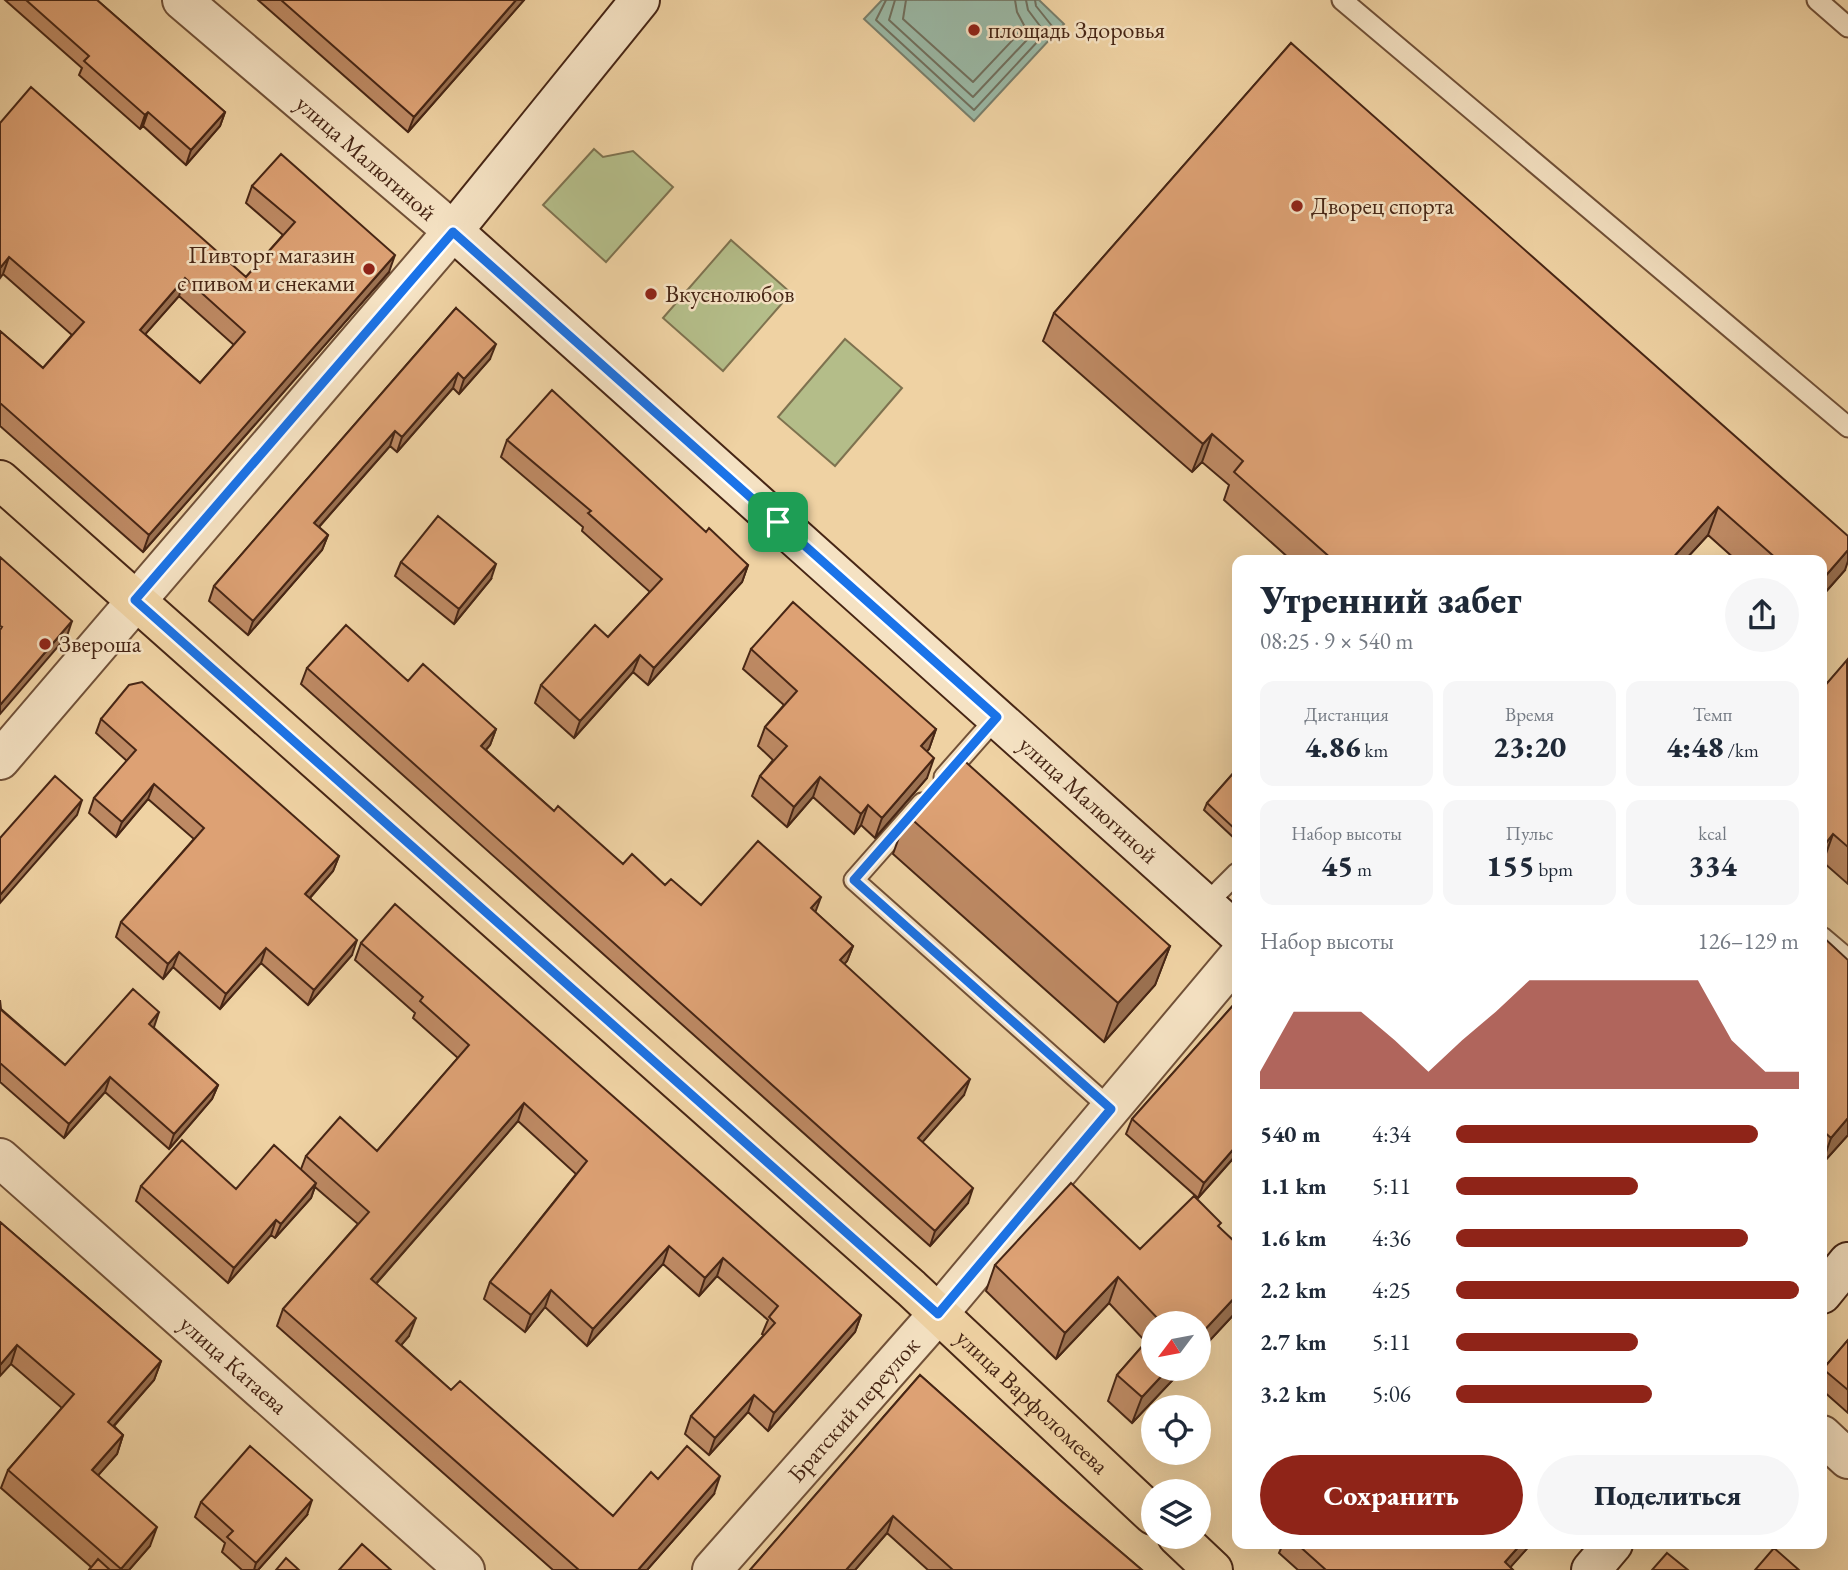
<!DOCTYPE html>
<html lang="ru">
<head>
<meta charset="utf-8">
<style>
  body { margin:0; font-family:"EB Garamond",serif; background:#f6f6f7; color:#1f2937; height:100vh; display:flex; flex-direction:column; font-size:26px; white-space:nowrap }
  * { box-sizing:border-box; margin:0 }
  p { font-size:23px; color:#747a83 }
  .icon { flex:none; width:38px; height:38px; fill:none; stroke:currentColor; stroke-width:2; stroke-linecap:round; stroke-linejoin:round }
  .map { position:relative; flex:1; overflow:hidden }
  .sheet { position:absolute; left:1232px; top:555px; width:595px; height:994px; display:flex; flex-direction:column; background:#fff; border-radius:14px; box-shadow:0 7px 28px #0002 }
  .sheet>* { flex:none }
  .needle { width:46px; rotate:238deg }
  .fabs { position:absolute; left:1141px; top:1311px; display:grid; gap:14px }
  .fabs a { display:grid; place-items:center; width:70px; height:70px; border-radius:50%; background:#fff; box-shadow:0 7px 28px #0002; font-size:35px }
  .pin { position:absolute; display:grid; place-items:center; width:60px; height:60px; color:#fff; margin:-30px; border-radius:14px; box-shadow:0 4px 10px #0006 }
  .round { display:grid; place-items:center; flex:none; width:74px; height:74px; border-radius:37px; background:#f6f6f7 }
  .summary { display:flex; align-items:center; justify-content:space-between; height:119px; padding:0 28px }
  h1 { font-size:38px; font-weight:800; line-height:52px }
  .stats { display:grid; grid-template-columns:repeat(3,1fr); gap:10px; height:119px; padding:7px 28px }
  .stats div { display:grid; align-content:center; border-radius:14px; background:#f6f6f7; text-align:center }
  .stats b { font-size:30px; font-weight:800 }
  .stats small { font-size:19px; font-weight:400 }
  .stats p { font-size:19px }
  .chart { height:196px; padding:14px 28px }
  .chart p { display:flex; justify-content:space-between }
  .chart svg { width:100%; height:126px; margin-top:7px; fill:#8f2418; opacity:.7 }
  .action { display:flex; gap:14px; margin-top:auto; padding:14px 28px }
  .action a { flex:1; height:80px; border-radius:42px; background:#8f2418; color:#fff; font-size:28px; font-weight:800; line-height:80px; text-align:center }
  .action a+a { background:#f6f6f7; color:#1f2937 }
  ul { padding:0 28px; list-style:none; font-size:23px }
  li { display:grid; grid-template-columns:112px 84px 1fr; align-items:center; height:52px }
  li i { height:18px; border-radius:9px; background:#8f2418 }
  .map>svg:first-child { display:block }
  .green { fill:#b4bd89; stroke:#7e724f; stroke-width:2 }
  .water { fill:#9ab8a5; stroke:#797e6b; stroke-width:2 }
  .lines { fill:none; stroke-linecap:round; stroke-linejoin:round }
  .shore { stroke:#706f5d; stroke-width:2 }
  .lane-casing { stroke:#715138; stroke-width:23 }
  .street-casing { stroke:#715138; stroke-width:42 }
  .secondary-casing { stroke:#472615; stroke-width:42 }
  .primary-casing { stroke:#472615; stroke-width:42 }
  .lane { stroke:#f5e2c3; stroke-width:19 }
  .street { stroke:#f5e2c3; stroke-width:38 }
  .secondary { stroke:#f5e2c3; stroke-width:38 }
  .primary { stroke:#efd2a3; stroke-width:38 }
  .wall { fill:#be8a64; stroke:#472615; stroke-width:2; fill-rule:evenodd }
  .shaded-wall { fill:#9b7151; stroke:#472615; stroke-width:2 }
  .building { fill:#dda174; stroke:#472615; stroke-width:2; fill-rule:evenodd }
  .route-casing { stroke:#fff; stroke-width:14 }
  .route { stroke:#1a73e8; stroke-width:9 }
  .poi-dot { fill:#8f2418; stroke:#f5e2c3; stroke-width:2.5 }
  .labels { text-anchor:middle; stroke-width:5; stroke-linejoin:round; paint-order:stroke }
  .poi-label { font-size:24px; fill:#472615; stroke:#f5e2c3; text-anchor:start }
  .street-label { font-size:24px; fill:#472615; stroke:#f5e2c3 }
</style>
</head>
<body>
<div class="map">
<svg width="1848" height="1570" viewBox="0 0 1848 1570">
  <rect width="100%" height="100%" fill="#efd2a3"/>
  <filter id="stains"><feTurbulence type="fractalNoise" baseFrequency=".00286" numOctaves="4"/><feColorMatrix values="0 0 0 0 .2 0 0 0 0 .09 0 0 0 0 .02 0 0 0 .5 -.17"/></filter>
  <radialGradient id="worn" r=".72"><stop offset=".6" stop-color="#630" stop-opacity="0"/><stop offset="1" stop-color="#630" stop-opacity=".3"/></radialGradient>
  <path class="green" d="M 594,149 L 603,157 L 633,151 L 673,187 L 606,262 L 543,205 Z
    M 731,240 L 791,293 L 723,371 L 663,318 Z
    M 845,339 L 902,388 L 835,466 L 778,417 Z"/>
  <path class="water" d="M 882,0 L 1039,0 L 1064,24 L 974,121 L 864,19 Z"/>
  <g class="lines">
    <path class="shore" d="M 886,0 L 876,20 L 974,110 L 1052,26 L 1036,6 L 1035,0
      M 895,0 L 889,20 L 973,97 L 1040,26 L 1028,10 L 1026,0
      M 906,0 L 903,19 L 973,82 L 1025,27 L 1017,12 L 1015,0"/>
    <g class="lane-casing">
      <path id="lane" d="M 1342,0 L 1848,427
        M 1817,0 L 1848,27
        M 944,777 L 997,717
        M 922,803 L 854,880 L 1111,1109
        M 1206,904 L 1237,873
        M 1822,937 L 1848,959"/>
    </g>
    <g class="street-casing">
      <g id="street">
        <path d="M 0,760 L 453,231 L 182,0"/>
        <path id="s1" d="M 0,1158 L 465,1570"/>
        <path d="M 1822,1435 L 1848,1459"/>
        <path id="s2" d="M 712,1570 L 938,1314 L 1237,958"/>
      </g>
    </g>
    <g class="secondary-casing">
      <g id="secondary">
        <path id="s3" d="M 640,0 L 453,231 L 1237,933"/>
        <path d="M 1822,1294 L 1848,1262"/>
        <path d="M 1591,1570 L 1613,1544"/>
      </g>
    </g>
    <g class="primary-casing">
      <g id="primary">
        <path id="s4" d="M 0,480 L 911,1288 L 1153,1515"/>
        <path d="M 1177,1536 L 1213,1570"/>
      </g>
    </g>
    <use href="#lane" class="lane"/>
    <use href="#street" class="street"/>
    <use href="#secondary" class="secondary"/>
    <use href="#primary" class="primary"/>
  </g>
  <path class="wall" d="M 5,0 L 97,0 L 225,112 L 220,126 L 186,165 L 143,126 L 140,129 L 79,75 L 82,68 Z
    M 258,0 L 524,0 L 408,132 Z
    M 1291,43 L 1845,570 L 1822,596 L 1822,560 L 1736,560 L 1708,535 L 1685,560 L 1291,560 L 1224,500 L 1229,485 L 1202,462 L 1192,472 L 1043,341 L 1054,313 Z
    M 0,123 L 246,277 L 283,235 L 246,203 L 252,186 L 389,272 L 143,552 L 0,426 L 0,331 L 43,368 L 72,335 L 3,274 ZM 179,296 L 234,345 L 200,383 L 145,334 Z
    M 456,308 L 490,359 L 459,394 L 453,388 L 397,452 L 390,446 L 319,527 L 328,535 L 322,550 L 248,635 L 209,601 L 214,586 Z
    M 507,440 L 706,532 L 748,565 L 742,582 L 648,685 L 633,672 L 574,738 L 535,703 L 541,685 L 608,637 L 650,592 L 582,531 L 583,527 L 501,457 Z
    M 401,562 L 491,579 L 454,624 L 395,576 Z
    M 751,649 L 936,729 L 929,749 L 927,751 L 927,778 L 875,838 L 861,825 L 854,834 L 813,797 L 787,827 L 752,796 L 760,776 L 773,760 L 758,746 L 765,727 L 784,705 L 743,669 Z
    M 1848,660 L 1848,884 L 1823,862 L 1822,864 L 1822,689 Z
    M 307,668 L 408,681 L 496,729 L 490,745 L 486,750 L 554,811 L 623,864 L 665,885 L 701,905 L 815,912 L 853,946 L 847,961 L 844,964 L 964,1095 L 922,1142 L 968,1203 L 930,1246 L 301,684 Z
    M 101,719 L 339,856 L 333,871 L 310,898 L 352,955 L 308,1005 L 261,963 L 220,1009 L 173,967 L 163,979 L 116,937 L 121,922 L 194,839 L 148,799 L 116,837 L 89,813 L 94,798 L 127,761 L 96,733 Z
    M 1237,769 L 1237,835 L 1234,838 L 1204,810 L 1207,803 Z
    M 907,815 L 1170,946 L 1155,985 L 1104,1042 L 893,854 Z
    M 1822,936 L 1848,1135 L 1822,1164 Z
    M 361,943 L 861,1315 L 855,1332 L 768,1431 L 748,1412 L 709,1455 L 685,1434 L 691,1416 L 764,1335 L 762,1334 L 768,1320 L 717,1276 L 699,1296 L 663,1264 L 587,1346 L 545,1307 L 525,1332 L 484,1299 L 490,1282 L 576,1174 L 518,1121 L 376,1284 L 409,1336 L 401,1345 L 451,1390 L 613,1516 L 658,1479 L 714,1494 L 647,1570 L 553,1570 L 277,1326 L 283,1309 L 358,1224 L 315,1187 L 311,1198 L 275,1238 L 271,1235 L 228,1283 L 136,1201 L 141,1186 L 236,1189 L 301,1169 L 306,1156 L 377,1151 L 458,1058 L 413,1018 L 415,1013 L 355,960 Z
    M 0,1000 L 1,1009 L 65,1065 L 153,1027 L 218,1085 L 212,1099 L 169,1149 L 105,1092 L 64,1138 L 0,1082 Z
    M 1237,1001 L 1237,1154 L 1198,1198 L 1126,1134 L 1132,1119 Z
    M 0,1222 L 161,1361 L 154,1380 L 114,1426 L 123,1435 L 117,1454 L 98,1475 L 150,1546 L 129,1570 L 89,1570 L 91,1567 L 1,1488 L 8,1470 L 62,1408 L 11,1364 Z
    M 1219,1228 L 1237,1244 L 1237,1311 L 1199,1352 L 1199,1323 L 1153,1323 L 1153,1368 L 1184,1368 L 1132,1423 L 1108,1401 L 1117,1375 L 1146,1342 L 1109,1303 L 1056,1359 L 986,1291 L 995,1265 L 1140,1249 Z
    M 1848,1340 L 1848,1413 L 1822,1390 L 1822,1373 L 1823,1369 Z
    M 920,1375 L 1060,1500 L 1142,1570 L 928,1570 L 887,1533 L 855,1570 L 750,1570 Z
    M 201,1502 L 307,1515 L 258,1570 L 242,1570 L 222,1552 L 225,1543 L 195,1517 Z
    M 1283,1544 L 1531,1544 L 1510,1567 L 1513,1570 L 1298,1570 L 1279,1553 Z"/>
  <path class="shaded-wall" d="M 516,0 L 524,0 L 408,132 L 414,117 Z
    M 148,112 L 143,126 L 140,129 L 145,115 Z
    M 225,112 L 220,126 L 186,165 L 191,150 Z
    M 395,255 L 389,272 L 143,552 L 149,535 Z
    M 9,257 L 3,274 L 0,278 L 0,268 Z
    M 185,278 L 179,296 L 134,347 L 140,330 Z
    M 496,344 L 490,359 L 459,394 L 464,379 Z
    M 458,373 L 453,388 L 397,452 L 402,437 Z
    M 395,431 L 390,446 L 309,538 L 314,523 Z
    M 1212,434 L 1202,462 L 1192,472 L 1203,444 Z
    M 1718,507 L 1708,535 L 1685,560 L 1671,560 Z
    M 328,535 L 322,550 L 248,635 L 253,621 Z
    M 1848,550 L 1848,561 L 1845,570 L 1822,596 L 1822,580 Z
    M 496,564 L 491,579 L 454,624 L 459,609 Z
    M 748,565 L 742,582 L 648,685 L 654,668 Z
    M 72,621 L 67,636 L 0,714 L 0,705 Z
    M 640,655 L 633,672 L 574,738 L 580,721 Z
    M 496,729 L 490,745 L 476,761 L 481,746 Z
    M 936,729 L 929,749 L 914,766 L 921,746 Z
    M 934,758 L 927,778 L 875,838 L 882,818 Z
    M 820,777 L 813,797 L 787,827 L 794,807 Z
    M 154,784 L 148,799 L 116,837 L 122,822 Z
    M 82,800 L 77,815 L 0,903 L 0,895 Z
    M 868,805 L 861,825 L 854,834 L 861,814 Z
    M 1833,834 L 1823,862 L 1822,864 L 1822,848 Z
    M 339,856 L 333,871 L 300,909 L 305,894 Z
    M 821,897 L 815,913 L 811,908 Z
    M 357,940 L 352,955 L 308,1005 L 314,990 Z
    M 853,946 L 847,961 L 834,976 L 840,960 Z
    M 1170,946 L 1155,985 L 1104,1042 L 1118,1003 Z
    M 266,948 L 261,963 L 220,1009 L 226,994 Z
    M 179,952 L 173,967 L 163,979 L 168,964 Z
    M 159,1012 L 154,1027 L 144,1038 L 149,1024 Z
    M 110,1077 L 105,1092 L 64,1138 L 69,1124 Z
    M 970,1079 L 964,1095 L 912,1154 L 918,1138 Z
    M 218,1085 L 212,1099 L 169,1149 L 174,1134 Z
    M 524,1103 L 518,1121 L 365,1296 L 371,1279 Z
    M 1848,1118 L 1848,1135 L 1822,1164 L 1831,1138 Z
    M 1237,1145 L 1237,1154 L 1198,1198 L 1204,1183 Z
    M 316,1183 L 311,1198 L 275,1238 L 281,1224 Z
    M 973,1188 L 968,1203 L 930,1246 L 935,1231 Z
    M 276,1220 L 271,1235 L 228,1283 L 234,1268 Z
    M 669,1246 L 663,1264 L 587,1346 L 593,1329 Z
    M 723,1258 L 717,1276 L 699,1296 L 705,1278 Z
    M 1118,1277 L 1109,1303 L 1056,1359 L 1065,1333 Z
    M 551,1290 L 545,1307 L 525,1332 L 531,1315 Z
    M 1237,1295 L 1237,1311 L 1199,1352 L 1199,1336 Z
    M 861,1315 L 855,1332 L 768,1431 L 774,1413 Z
    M 416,1318 L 409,1336 L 390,1358 L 396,1341 Z
    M 17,1345 L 11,1364 L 0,1376 L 0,1365 Z
    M 161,1361 L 154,1380 L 101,1440 L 108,1422 Z
    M 1169,1368 L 1184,1368 L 1132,1423 L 1142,1397 Z
    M 754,1395 L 748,1412 L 709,1455 L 715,1438 Z
    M 123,1435 L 117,1454 L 86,1489 L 92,1470 Z
    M 720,1476 L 714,1494 L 647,1570 L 638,1570 Z
    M 312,1500 L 307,1515 L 258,1570 L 254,1570 L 256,1563 Z
    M 893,1516 L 887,1533 L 855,1570 L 846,1570 Z
    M 157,1527 L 150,1546 L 129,1570 L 120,1570 Z
    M 1521,1544 L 1531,1544 L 1508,1570 L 1505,1562 Z"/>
  <path class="building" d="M 26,0 L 97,0 L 225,112 L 191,150 L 148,112 L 145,115 L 84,61 L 89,56 Z
    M 281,0 L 516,0 L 414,117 Z
    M 1291,43 L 1848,536 L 1848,550 L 1822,580 L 1822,560 L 1778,560 L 1718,507 L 1671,560 L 1333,560 L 1234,472 L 1243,461 L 1212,434 L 1203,444 L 1054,313 Z
    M 31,87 L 246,277 L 295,222 L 252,186 L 281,154 L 395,255 L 149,535 L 0,403 L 0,331 L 43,368 L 84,322 L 9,257 L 0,268 L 0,123 ZM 185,278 L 245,332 L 200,383 L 140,330 Z
    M 456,308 L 496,344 L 464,379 L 458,373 L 402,437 L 395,431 L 314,523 L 328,535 L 253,621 L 214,586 Z
    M 552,390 L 706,532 L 709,528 L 748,565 L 654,668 L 640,655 L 580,721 L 541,685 L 595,625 L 608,637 L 662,579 L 588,513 L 591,511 L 507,440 Z
    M 438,516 L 496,564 L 459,609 L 401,562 Z
    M 0,557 L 72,621 L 0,705 L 0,630 L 2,627 L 0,626 Z
    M 793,602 L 936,729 L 921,746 L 934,758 L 882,818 L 868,805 L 861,814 L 820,777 L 794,807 L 760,776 L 787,746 L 765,727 L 797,691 L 751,649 Z
    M 346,625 L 408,681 L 423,664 L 496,729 L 481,746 L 554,811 L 558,806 L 623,864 L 632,854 L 665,885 L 671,879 L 701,905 L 758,841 L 821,897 L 811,908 L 853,946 L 840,960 L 970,1079 L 918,1138 L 973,1188 L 935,1231 L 307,668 Z
    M 1847,660 L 1848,847 L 1833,834 L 1822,848 L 1822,689 Z
    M 142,682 L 339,856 L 305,894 L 357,940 L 314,990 L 266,948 L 226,994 L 179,952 L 168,964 L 121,922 L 204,828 L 154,784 L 122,822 L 94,798 L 136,750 L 101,719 L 129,685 Z
    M 959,756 L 1170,946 L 1118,1003 L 907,815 Z
    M 1237,769 L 1237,831 L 1207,803 Z
    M 55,776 L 82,800 L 0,895 L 0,838 Z
    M 395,904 L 861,1315 L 774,1413 L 754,1395 L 715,1438 L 691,1416 L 775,1323 L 769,1317 L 778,1306 L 723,1258 L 705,1278 L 669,1246 L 593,1329 L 551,1290 L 531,1315 L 490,1282 L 587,1161 L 524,1103 L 371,1279 L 416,1318 L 396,1341 L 451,1390 L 460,1381 L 613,1516 L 651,1472 L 658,1479 L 687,1446 L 720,1476 L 638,1570 L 579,1570 L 283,1309 L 369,1212 L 306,1156 L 340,1117 L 377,1151 L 469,1045 L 420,1001 L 423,997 L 361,943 Z
    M 1822,936 L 1848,960 L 1848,1118 L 1831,1138 L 1822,1130 Z
    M 133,989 L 159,1012 L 149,1024 L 218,1085 L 174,1134 L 110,1077 L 69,1124 L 0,1063 L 0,1009 L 65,1065 Z
    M 1237,1001 L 1237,1145 L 1204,1183 L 1132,1119 Z
    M 182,1140 L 236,1189 L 274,1145 L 316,1183 L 281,1224 L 276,1220 L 234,1268 L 141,1186 Z
    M 1071,1183 L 1140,1249 L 1194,1196 L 1221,1223 L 1218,1226 L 1237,1244 L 1237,1295 L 1199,1336 L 1199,1323 L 1162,1323 L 1118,1277 L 1065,1333 L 995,1265 Z
    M 0,1222 L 161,1361 L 108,1422 L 123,1435 L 92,1470 L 157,1527 L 121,1569 L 8,1470 L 74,1394 L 17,1345 L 0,1365 Z
    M 1153,1334 L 1153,1368 L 1169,1368 L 1142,1397 L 1117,1375 Z
    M 1848,1340 L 1848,1390 L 1823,1369 Z
    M 920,1375 L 1060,1500 L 1142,1570 L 953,1570 L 893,1516 L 846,1570 L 750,1570 Z
    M 250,1446 L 312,1500 L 256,1563 L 227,1537 L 233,1531 L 201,1502 Z
    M 362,1544 L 391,1570 L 339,1570 Z
    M 1297,1544 L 1521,1544 L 1505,1562 L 1513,1570 L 1326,1570 Z
    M 1774,1548 L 1799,1570 L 1755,1570 Z
    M 1667,1553 L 1688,1570 L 1652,1570 Z
    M 286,1558 L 299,1570 L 276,1570 Z
    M 98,1559 L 110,1570 L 89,1570 Z"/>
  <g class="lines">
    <g class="route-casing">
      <path id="route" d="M 453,232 L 997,717 L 854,880 L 1111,1109 L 938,1314 L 135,600 Z"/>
    </g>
    <use href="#route" class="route"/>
  </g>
  <g class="poi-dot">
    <circle cx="974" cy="30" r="7"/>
    <circle cx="1297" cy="206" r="7"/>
    <circle cx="369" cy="269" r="7"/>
    <circle cx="651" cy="294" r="7"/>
    <circle cx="45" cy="644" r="7"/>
  </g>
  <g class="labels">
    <g class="poi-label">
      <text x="988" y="38">площадь Здоровья</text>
      <text x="1311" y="214">Дворец спорта</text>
      <text x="355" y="263" text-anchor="end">Пивторг магазин<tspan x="355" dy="28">с пивом и снеками</tspan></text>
      <text x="665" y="302">Вкуснолюбов</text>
      <text x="59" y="652">Звероша</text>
    </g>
    <g class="street-label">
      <text transform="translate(366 158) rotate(41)" y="8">улица Малюгиной</text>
      <text dy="8" stroke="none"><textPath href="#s3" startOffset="1150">улица Малюгиной</textPath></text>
      <text dy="8" stroke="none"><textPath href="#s1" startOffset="312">улица Катаева</textPath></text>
      <text dy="8" stroke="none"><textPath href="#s4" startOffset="1384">улица Варфоломеева</textPath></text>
      <text dy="8" stroke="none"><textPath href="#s2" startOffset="214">Братский переулок</textPath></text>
    </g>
  </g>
  <rect width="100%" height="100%" filter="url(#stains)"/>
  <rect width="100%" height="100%" fill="url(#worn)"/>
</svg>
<div class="fabs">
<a><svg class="needle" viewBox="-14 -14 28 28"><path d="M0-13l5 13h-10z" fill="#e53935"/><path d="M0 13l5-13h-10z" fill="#747a83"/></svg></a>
<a><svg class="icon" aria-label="locate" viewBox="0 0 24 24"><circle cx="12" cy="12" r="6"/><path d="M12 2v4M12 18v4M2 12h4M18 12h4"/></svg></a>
<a><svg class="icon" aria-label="layers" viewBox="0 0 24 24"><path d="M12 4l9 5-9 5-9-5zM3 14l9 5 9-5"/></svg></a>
</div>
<div class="pin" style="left:778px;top:522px;background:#1e9e55"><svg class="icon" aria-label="arrive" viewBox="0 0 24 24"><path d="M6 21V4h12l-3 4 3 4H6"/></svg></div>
<section class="sheet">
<div class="summary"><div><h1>Утренний забег</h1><p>08:25 · 9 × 540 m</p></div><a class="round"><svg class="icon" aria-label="share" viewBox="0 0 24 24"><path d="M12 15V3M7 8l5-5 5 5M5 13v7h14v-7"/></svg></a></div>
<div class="stats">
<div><p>Дистанция</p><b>4.86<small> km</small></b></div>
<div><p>Время</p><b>23:20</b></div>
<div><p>Темп</p><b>4:48<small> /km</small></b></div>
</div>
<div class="stats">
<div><p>Набор высоты</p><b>45<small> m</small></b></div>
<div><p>Пульс</p><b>155<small> bpm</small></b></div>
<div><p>kcal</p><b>334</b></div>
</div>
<div class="chart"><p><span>Набор высоты</span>126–129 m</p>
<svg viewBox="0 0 160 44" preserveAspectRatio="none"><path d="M0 44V38L10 17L20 17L30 17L40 27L50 38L60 27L70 17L80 6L90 6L100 6L110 6L120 6L130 6L140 27L150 38L160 38V44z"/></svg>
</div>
<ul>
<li><b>540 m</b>4:34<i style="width:88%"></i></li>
<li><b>1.1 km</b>5:11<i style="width:53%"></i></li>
<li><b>1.6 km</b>4:36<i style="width:85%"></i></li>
<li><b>2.2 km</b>4:25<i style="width:100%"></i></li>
<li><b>2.7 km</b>5:11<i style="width:53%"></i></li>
<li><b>3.2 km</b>5:06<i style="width:57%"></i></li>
</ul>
<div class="action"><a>Сохранить</a><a>Поделиться</a></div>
</section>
</div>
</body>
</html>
